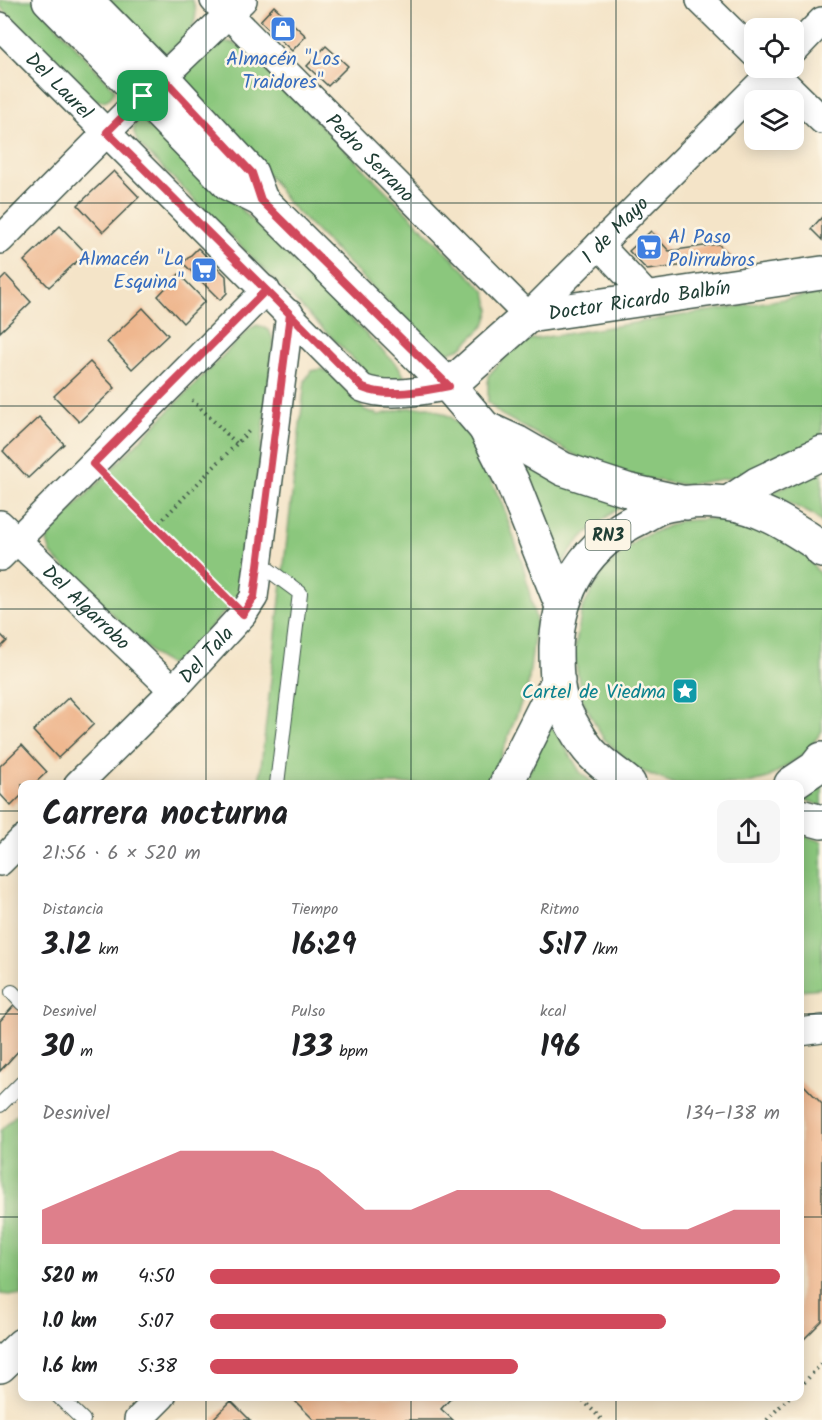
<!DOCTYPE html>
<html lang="es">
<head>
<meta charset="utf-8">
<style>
  body { margin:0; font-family:Kalam,sans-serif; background:#f6f6f6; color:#202124; height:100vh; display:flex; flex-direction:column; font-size:22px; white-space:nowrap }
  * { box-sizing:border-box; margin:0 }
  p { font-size:20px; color:#757577 }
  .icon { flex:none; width:33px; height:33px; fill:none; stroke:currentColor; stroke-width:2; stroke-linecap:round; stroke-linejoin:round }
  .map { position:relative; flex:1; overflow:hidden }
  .details { position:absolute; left:18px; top:780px; width:786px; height:621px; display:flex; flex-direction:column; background:#fff; border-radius:12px; box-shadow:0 3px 15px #0003 }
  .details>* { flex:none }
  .controls { position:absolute; left:744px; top:18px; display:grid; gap:12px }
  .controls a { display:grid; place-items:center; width:60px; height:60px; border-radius:12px; background:#fff; box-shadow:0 3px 15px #0003; font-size:30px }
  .pin { position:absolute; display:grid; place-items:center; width:51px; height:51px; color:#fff; margin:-26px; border-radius:12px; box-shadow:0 3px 9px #0006 }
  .round { display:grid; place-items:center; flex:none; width:63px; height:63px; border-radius:12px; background:#f6f6f6 }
  .overview { display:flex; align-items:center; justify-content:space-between; height:102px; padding:0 24px }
  h1 { font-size:33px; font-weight:700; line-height:45px }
  .figures { display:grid; grid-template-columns:repeat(3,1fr); gap:9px; height:102px; padding:6px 24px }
  .figures div { display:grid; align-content:center }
  .figures b { font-size:30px; font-weight:700 }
  .figures small { font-size:16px; font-weight:400 }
  .figures p { font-size:16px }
  .chart { height:168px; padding:12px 24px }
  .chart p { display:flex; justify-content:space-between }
  .chart svg { width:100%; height:108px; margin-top:6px; fill:#d1495b; opacity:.7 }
  ul { padding:0 24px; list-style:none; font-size:20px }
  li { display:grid; grid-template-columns:96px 72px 1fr; align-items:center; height:45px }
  li i { height:15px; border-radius:8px; background:#d1495b }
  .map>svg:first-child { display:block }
  .green { fill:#8bc77d; stroke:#558258; stroke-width:1.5 }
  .building { fill:#efb78f }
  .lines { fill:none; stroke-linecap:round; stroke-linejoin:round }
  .lane-casing { stroke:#3f564a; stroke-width:16 }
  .street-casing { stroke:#3f564a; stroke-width:30 }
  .secondary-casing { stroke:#3f564a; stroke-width:36 }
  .highway-casing { stroke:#3f564a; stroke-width:36 }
  .path { stroke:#3f564a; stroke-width:4; stroke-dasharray:1.5 4.5; stroke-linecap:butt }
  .lane { stroke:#fff; stroke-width:14 }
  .street { stroke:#fff; stroke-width:27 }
  .secondary { stroke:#fff; stroke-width:33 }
  .highway { stroke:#fff; stroke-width:33 }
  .route-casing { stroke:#fff; stroke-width:12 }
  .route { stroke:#d1495b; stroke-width:8 }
  .grid { fill:none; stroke:#1f3d34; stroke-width:1.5; stroke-opacity:0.55 }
  .labels { text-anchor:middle; stroke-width:5; stroke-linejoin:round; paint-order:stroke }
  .shield { fill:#fcf5e5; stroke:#617469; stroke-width:1.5 }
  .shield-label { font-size:18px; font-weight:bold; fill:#1f3d34 }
  .shop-label { font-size:20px; fill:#366cbe; stroke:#fcf5e5 }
  .street-label { font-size:20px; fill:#1f3d34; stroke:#fcf5e5 }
  .culture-label { font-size:20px; fill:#0d838f; stroke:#fcf5e5; text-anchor:end }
</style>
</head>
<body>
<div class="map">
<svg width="822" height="1420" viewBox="0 0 822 1420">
  <rect width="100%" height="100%" fill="#fcf5e5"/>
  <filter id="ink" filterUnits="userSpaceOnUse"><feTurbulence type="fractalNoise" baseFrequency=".0167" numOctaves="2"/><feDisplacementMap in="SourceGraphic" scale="12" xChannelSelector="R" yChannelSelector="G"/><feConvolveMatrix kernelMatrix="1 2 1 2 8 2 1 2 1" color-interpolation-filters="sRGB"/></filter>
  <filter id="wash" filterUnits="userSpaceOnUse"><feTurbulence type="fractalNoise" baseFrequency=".008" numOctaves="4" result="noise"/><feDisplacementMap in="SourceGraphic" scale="24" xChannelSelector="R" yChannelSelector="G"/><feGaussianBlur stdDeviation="1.35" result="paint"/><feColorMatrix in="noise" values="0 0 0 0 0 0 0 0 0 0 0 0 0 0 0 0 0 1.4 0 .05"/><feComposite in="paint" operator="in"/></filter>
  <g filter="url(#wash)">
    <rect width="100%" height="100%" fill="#f4e4c8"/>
    <path class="green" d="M 0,0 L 33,0 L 115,90 C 110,101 105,102 94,100 L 0,6 Z
      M 96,0 L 192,0 C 205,23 180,48 159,55 Z
      M 230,42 L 244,48 L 486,292 L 490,310 L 485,325 L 461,348 L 447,353 L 432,347 L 288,203 L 272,180 L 189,94 L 185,79 L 191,66 L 211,48 L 221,43 Z
      M 147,118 L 158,126 L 399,367 L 404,376 L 402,383 L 376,379 L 365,371 L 138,143 C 134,134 131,128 138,119 Z
      M 822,293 L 822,438 L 736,477 L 685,485 L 640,478 L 582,459 L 500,414 L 488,402 L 488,376 L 509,352 L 528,340 Z
      M 257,325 L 269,330 L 274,341 L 244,590 L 182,659 L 169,664 L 155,656 L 51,554 L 47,541 L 52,530 L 249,329 Z
      M 322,369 L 332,375 L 365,410 L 379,415 L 406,408 L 429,407 L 451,417 L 468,434 L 502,503 L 523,565 L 536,621 L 528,685 L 490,784 L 259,784 L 305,381 L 311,371 Z
      M 512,454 L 625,504 C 608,516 589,529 575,545 C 569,551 568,559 561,564 Z
      M 822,471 L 822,523 L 813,515 L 769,493 Z
      M 724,518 L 767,530 L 805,554 L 822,577 L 822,731 L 805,754 L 768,778 L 744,784 L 674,784 L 637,769 L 603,738 L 582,699 L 574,654 L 582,609 L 604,570 L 638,539 L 680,521 Z
      M 548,728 L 555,729 L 580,772 L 594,784 L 524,784 Z
      M 822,781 L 822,806 L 805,800 L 806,793 Z
      M 800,835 L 822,841 L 822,988 L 800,990 Z
      M 22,1109 L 22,1296 L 0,1294 L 0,1131 Z"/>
    <g id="blocks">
      <path class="building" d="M 274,6 L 306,36 L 292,51 L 260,21 Z
        M 326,46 L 348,66 L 328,86 L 307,66 Z
        M 114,171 L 139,197 L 103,232 L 78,205 Z
        M 822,217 L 822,240 L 811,229 Z
        M 60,226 L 86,253 L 49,287 L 24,261 Z
        M 651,231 L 669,251 L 718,244 L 735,259 L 647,270 L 629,251 Z
        M 198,248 L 226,276 L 227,293 L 220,300 L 183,263 Z
        M 179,274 L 205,301 L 183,323 L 158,296 Z
        M 6,275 L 31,302 L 0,332 L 0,281 Z
        M 143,308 L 168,335 L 132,369 L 107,342 Z
        M 90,362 L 115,388 L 79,422 L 54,396 Z
        M 39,417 L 64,444 L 28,478 L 3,451 Z
        M 0,634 L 7,641 L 0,648 Z
        M 69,697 L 94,724 L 58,758 L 33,731 Z
        M 22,745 L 47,772 L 34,784 L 22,784 L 22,795 L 11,806 L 0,794 L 0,766 Z
        M 22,997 L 22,1047 L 0,1071 L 0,1021 Z
        M 800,1081 L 822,1104 L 822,1321 L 802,1341 L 800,1338 Z
        M 290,1396 L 453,1396 L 441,1409 L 453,1420 L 314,1420 Z
        M 231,1401 L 250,1420 L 212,1420 Z"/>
    </g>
  </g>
  <g filter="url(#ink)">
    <use href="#blocks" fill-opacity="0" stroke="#3f564a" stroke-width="1.5"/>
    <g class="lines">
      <g class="lane-casing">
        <path id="lane" d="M 258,562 L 300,593 L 277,784
          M 12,992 L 22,1003
          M 0,1105 L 22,1083
          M 58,1396 L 83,1420"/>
      </g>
      <g class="street-casing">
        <g id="street">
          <path id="s1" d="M 214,0 L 528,316 L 776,68"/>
          <path d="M 700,0 L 754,53"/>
          <path id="s2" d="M 0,26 L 362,388 C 386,398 424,391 449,386"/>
          <path d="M 794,50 L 822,21"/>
          <path d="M 769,68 L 822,120"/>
          <path d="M 0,240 L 143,96 L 243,0"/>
          <path d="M 599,245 L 649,298"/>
          <path id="s3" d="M 0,524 L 173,690"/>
          <path d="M 0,557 L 266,290"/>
          <path id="s4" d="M 78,784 L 173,690 L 243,614 L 254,597 L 290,314"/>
          <path d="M 0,862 L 22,840"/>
          <path d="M 800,1032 L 822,1029"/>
          <path d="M 138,1420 L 162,1396"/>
        </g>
      </g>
      <g class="secondary-casing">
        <g id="secondary">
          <path d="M 49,0 L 229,184 L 261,200 L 449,386 L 485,428 L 512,481 L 562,606"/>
          <path d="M 83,0 L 91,5 L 163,78 L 251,173 L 261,200"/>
          <path id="s5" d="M 449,386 L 528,316 L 822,273"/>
          <path d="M 485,428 L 518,443 L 563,469 L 627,490 L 686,503"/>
          <path d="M 800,816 L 822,822"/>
        </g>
      </g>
      <g class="highway-casing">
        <path id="highway" d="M 728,503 L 757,484 L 822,453
          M 506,784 L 558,681
          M 629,784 C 616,773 598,762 588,749 C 580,739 568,718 563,706 C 556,689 556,665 556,647 C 559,588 586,544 640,518 C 648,513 659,506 668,505 C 686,501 710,501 727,503 C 761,507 789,526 817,544 L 822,551
          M 791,784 L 815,768 L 822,759
          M 0,1366 L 22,1345"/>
      </g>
      <path class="path" d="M 192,400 L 236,443
        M 110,481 L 225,597
        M 155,527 L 251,429
        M 800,1387 L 822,1363
        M 579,1396 L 602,1420
        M 767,1420 L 790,1396"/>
      <use href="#lane" class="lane"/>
      <use href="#street" class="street"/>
      <use href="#secondary" class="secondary"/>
      <use href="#highway" class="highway"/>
    </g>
  </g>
  <g class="lines" filter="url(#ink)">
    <g class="route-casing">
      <path id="route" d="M 143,96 L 107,132 L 266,290 L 290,314 L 254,597 L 243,614 L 93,464 L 266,290 L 363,388 C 386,398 424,391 449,386 L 261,200 L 252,173 L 163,78 L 143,96"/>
    </g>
    <use href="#route" class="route"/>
  </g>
  <path class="grid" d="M 206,0 L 206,784M 411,0 L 411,784M 616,0 L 616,784M 0,203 L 822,203M 0,406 L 822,406M 0,609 L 822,609M 0,811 L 22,811M 800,811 L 822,811M 0,1014 L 22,1014M 800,1014 L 822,1014M 0,1217 L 22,1217M 800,1217 L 822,1217M 206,1396 L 206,1420M 411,1396 L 411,1420M 616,1396 L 616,1420"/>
  <defs>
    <g id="shop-square" transform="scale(1.35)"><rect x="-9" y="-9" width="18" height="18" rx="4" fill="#3f7fe0" stroke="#fcf5e5"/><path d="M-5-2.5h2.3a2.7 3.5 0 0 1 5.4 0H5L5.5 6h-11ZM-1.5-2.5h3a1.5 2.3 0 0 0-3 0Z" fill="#fff"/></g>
    <g id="supermarket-square" transform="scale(1.35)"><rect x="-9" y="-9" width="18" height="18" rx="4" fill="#3f7fe0" stroke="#fcf5e5"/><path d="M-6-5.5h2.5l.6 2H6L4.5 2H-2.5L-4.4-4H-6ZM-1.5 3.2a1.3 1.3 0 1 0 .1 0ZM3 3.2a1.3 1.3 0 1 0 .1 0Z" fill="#fff"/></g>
    <g id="sight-square" transform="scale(1.35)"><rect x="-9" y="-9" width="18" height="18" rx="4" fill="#0f9aa8" stroke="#fcf5e5"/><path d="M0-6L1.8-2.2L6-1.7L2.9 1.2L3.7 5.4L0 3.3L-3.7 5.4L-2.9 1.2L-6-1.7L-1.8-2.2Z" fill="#fff"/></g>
  </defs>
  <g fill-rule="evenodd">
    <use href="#shop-square" x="283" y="29"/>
    <use href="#supermarket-square" x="649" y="247"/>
    <use href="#supermarket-square" x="204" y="270"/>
    <use href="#sight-square" x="685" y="691"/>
  </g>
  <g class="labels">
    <rect class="shield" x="585.5" y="520" width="45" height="30" rx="4.5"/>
    <g class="shield-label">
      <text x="608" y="541">RN3</text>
    </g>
    <g class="shop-label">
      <text x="283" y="65">Almacén "Los<tspan x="283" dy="23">Traidores"</tspan></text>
      <text x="668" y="243" text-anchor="start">Al Paso<tspan x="668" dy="23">Polirrubros</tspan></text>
      <text x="184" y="265" text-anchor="end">Almacén "La<tspan x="184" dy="23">Esquina"</tspan></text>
    </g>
    <g class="street-label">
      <text dy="7" stroke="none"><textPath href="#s2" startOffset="84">Del Laurel</textPath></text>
      <text dy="7" stroke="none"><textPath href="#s1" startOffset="222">Pedro Serrano</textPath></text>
      <text dy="7" stroke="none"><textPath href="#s1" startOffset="568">1 de Mayo</textPath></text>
      <text dy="7" stroke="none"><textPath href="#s5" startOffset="218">Doctor Ricardo Balbín</textPath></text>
      <text dy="7" stroke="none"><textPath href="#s3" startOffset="120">Del Algarrobo</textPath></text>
      <text dy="7" stroke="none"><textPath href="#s4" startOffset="182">Del Tala</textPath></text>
    </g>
    <g class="culture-label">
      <text x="666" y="698">Cartel de Viedma</text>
    </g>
  </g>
</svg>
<div class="controls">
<a><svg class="icon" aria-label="locate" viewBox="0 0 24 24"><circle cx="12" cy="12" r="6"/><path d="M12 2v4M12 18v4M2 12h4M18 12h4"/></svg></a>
<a><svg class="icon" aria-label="layers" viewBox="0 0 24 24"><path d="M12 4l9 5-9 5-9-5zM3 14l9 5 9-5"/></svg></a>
</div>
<div class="pin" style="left:143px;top:96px;background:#1e9e55"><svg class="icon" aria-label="arrive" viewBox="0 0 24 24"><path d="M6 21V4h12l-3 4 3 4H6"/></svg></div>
<section class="details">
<div class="overview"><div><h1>Carrera nocturna</h1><p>21:56 · 6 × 520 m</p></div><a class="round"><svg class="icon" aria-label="share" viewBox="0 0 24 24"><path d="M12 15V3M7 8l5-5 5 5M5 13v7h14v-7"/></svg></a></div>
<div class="figures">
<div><p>Distancia</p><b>3.12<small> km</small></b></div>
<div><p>Tiempo</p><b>16:29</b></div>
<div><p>Ritmo</p><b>5:17<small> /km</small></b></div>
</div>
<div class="figures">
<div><p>Desnivel</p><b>30<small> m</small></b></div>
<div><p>Pulso</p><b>133<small> bpm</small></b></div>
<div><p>kcal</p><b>196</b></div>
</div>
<div class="chart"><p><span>Desnivel</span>134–138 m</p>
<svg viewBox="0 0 160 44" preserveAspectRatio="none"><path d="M0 44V30L10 22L20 14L30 6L40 6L50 6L60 14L70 30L80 30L90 22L100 22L110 22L120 30L130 38L140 38L150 30L160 30V44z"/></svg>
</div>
<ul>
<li><b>520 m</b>4:50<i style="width:100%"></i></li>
<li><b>1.0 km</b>5:07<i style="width:80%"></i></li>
<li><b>1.6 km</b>5:38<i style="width:54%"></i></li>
</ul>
</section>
</div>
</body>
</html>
